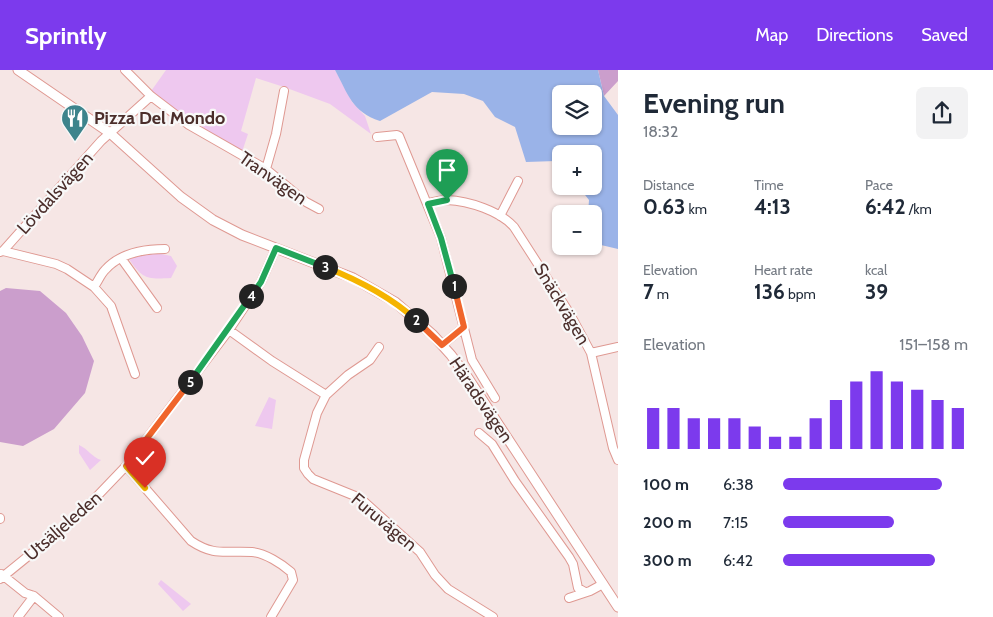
<!DOCTYPE html>
<html lang="en">
<head>
<meta charset="utf-8">
<style>
  body { margin:0; font-family:Cabin,sans-serif; background:#f2f2f3; color:#1f2937; height:100vh; display:flex; flex-direction:column; font-size:19px; white-space:nowrap }
  * { box-sizing:border-box; margin:0 }
  p { font-size:16px; color:#747a83 }
  .icon { flex:none; width:28px; height:28px; fill:none; stroke:currentColor; stroke-width:2; stroke-linecap:round; stroke-linejoin:round }
  .map { position:relative; flex:1; overflow:hidden }
  .details { display:flex; flex-direction:column; background:#fff; width:375px }
  .details>* { flex:none }
  .fabs { position:absolute; left:552px; top:15px; display:grid; gap:10px }
  .fabs a { display:grid; place-items:center; width:50px; height:50px; border-radius:8px; background:#fff; box-shadow:0 1px 4px #0004; font-size:25px }
  .pin { position:absolute; display:grid; place-items:center; width:42px; height:42px; color:#fff; margin:-51px -21px; border-radius:50% 50% 50% 0; rotate:-45deg; box-shadow:0 0 5px #0007 }
  .pin .icon { rotate:45deg }
  .km { position:absolute; width:25px; height:25px; margin:-12px; border-radius:50%; background:#222; color:#fff; font-size:14px; line-height:25px; text-align:center }
  .round { display:grid; place-items:center; flex:none; width:52px; height:52px; border-radius:8px; background:#f2f2f3 }
  .headline { display:flex; align-items:center; justify-content:space-between; height:85px; padding:0 25px }
  h1 { font-size:28px; font-weight:800; line-height:38px }
  .metrics { display:grid; grid-template-columns:repeat(3,1fr); gap:8px; height:85px; padding:5px 25px }
  .metrics div { display:grid; align-content:center }
  .metrics b { font-size:21px; font-weight:800 }
  .metrics small { font-size:14px; font-weight:400 }
  .metrics p { font-size:14px }
  .chart { height:140px; padding:10px 25px }
  .chart p { display:flex; justify-content:space-between }
  .chart svg { width:100%; height:90px; margin-top:5px; stroke:#7c3aed; stroke-width:6 }
  ul { padding:0 25px; list-style:none; font-size:16px }
  li { display:grid; grid-template-columns:80px 60px 1fr; align-items:center; height:38px }
  li i { height:12px; border-radius:6px; background:#7c3aed }
  header { display:flex; align-items:center; gap:30px; box-sizing:border-box; height:70px; padding:0 25px; background:#7c3aed; color:#fff }
  header strong { font-size:24px }
  nav { display:flex; gap:28px; margin-inline-start:auto; font-size:18px }
  main { display:flex; flex:1; min-height:0 }
  .map>svg:first-child { display:block }
  .green { fill:#eec8ef }
  .forest { fill:#cb9ecc }
  .water { fill:#9ab3e8; fill-rule:evenodd }
  .lines { fill:none; stroke-linecap:round; stroke-linejoin:round }
  .minor-casing { stroke:#df9992; stroke-width:10 }
  .tertiary-casing { stroke:#df9992; stroke-width:11 }
  .minor { stroke:#fff; stroke-width:8 }
  .tertiary { stroke:#fff; stroke-width:9 }
  .split-1-casing { stroke:#fff; stroke-width:10 }
  .split-2-casing { stroke:#fff; stroke-width:10 }
  .split-3-casing { stroke:#fff; stroke-width:10 }
  .split-4-casing { stroke:#fff; stroke-width:10 }
  .split-5-casing { stroke:#fff; stroke-width:10 }
  .split-6-casing { stroke:#fff; stroke-width:10 }
  .split-7-casing { stroke:#fff; stroke-width:10 }
  .split-1 { stroke:#22a559; stroke-width:6 }
  .split-2 { stroke:#f0652b; stroke-width:6 }
  .split-3 { stroke:#f5b400; stroke-width:6 }
  .split-4 { stroke:#22a559; stroke-width:6 }
  .split-5 { stroke:#22a559; stroke-width:6 }
  .split-6 { stroke:#f0652b; stroke-width:6 }
  .split-7 { stroke:#f5b400; stroke-width:6 }
  .labels { text-anchor:middle; stroke-width:4.5; stroke-linejoin:round; paint-order:stroke }
  .poi-label { font-size:18px; font-weight:bold; fill:#4b2e2b; stroke:#f8f8f8; text-anchor:start }
  .street-label { font-size:18px; fill:#4b2e2b; stroke:#f8f8f8 }
</style>
</head>
<body>
<header>
<strong>Sprintly</strong>
<nav><a>Map</a><a>Directions</a><a>Saved</a></nav>
</header>
<main>
<div class="map">
<svg width="618" height="547" viewBox="0 0 618 547">
  <rect width="100%" height="100%" fill="#f6e6e5"/>
  <path class="green" d="M 166,0 L 335,0 L 352,32 L 365,46 L 371,64 L 330,34 L 284,17 L 256,8 L 241,61 L 248,64 L 241,85 L 189,55 L 149,24 Z
    M 152,182 L 171,186 L 177,196 L 171,208 C 148,209 143,210 129,189 Z
    M 269,327 L 276,330 L 272,359 L 255,356 Z
    M 79,375 C 88,379 92,387 101,390 L 90,400 L 79,383 Z
    M 161,510 L 191,534 L 183,541 L 158,514 Z"/>
  <path class="forest" d="M 598,0 L 618,0 L 618,11 L 604,26 Z
    M 6,218 L 40,221 L 66,243 L 82,266 L 94,291 L 85,323 L 54,359 L 23,376 L 0,372 L 0,221 Z"/>
  <path class="water" d="M 335,0 L 598,0 L 604,26 L 618,45 L 618,179 L 601,175 L 594,163 L 594,144 L 588,144 L 589,130 L 578,116 L 594,116 L 594,84 L 561,84 L 561,97 L 556,91 L 526,92 L 515,57 L 495,47 L 483,31 L 464,24 L 432,22 L 380,51 C 352,42 348,24 335,0 ZM 561,24 L 594,24 L 594,56 L 561,56 Z"/>
  <g class="lines">
    <g class="minor-casing">
      <path id="minor" d="M 125,0 L 151,26 L 189,55 L 266,99 L 306,132 L 319,139
        M 377,67 L 397,65 L 399,66 L 441,168 L 472,290 L 495,328
        M 266,99 L 276,64 L 284,21
        M 428,133 C 434,132 441,130 447,130 C 469,131 500,141 514,157 L 570,244 L 591,283 L 613,378 L 618,390
        M 500,146 L 518,111
        M 3,181 L 56,194 L 67,199 L 94,217 L 111,236 L 135,304
        M 0,182 L 3,181 L 101,71 L 151,26
        M 121,188 L 157,238
        M 94,217 C 98,211 101,204 105,200 C 120,183 144,179 165,179
        M 229,260 L 272,291 L 326,325 L 317,343 L 304,390 L 304,398 L 308,404 L 313,409 L 360,428 L 420,482 L 435,505 L 448,519 L 493,547
        M 442,275 L 464,257
        M 591,283 L 618,277
        M 326,325 L 348,305 L 370,290 L 379,277
        M 479,363 L 492,374 L 515,411 L 569,487 L 573,494 L 578,518 L 585,522
        M 126,396 L 191,471 C 215,487 226,480 252,482 C 265,483 282,494 291,502 L 293,510 L 271,547
        M 0,449 L 0,448
        M 1,504 L 25,523 L 34,526 L 59,547
        M 0,509 L 80,444 L 126,396 L 229,260 L 261,212 L 276,178
        M 569,528 L 590,521 L 603,514
        M 18,547 L 34,526"/>
    </g>
    <g class="tertiary-casing">
      <path id="tertiary" d="M 18,0 L 110,63 L 181,127 L 213,150 L 242,165 L 353,208 L 395,232 L 433,265 L 451,285 L 468,308 L 618,537"/>
    </g>
    <use href="#minor" class="minor"/>
    <use href="#tertiary" class="tertiary"/>
  </g>
  <g class="lines">
    <g class="split-1-casing">
      <path id="split-1" d="M 447,130 L 428,134 L 441,168 L 454,216"/>
    </g>
    <g class="split-2-casing">
      <path id="split-2" d="M 416,250 L 442,275 L 464,257 L 454,216"/>
    </g>
    <g class="split-3-casing">
      <path id="split-3" d="M 325,197 C 358,210 390,226 416,250"/>
    </g>
    <g class="split-4-casing">
      <path id="split-4" d="M 251,226 L 261,212 L 276,178 L 325,197"/>
    </g>
    <g class="split-5-casing">
      <path id="split-5" d="M 190,312 L 251,226"/>
    </g>
    <g class="split-6-casing">
      <path id="split-6" d="M 127,397 L 126,396 L 190,312"/>
    </g>
    <g class="split-7-casing">
      <path id="split-7" d="M 127,397 L 145,418"/>
    </g>
    <use href="#split-1" class="split-1"/>
    <use href="#split-2" class="split-2"/>
    <use href="#split-3" class="split-3"/>
    <use href="#split-4" class="split-4"/>
    <use href="#split-5" class="split-5"/>
    <use href="#split-6" class="split-6"/>
    <use href="#split-7" class="split-7"/>
  </g>
  <defs>
    <g id="restaurant-pin" transform="scale(1.4375)"><path d="M0 17L-7.5 6A9.5 9.5 0 1 1 7.5 6Z" fill="#3d848c" stroke="#f8f8f8"/><path d="M-5-6h1v4h1v-4h1v4h1v-4h1v5L-1.5 .5V6h-2V.5L-5-1ZM5-6V6H3V1.5H1.5Q1.5-4 5-6Z" fill="#fff"/></g>
  </defs>
  <g fill-rule="evenodd">
    <use href="#restaurant-pin" x="75" y="48"/>
  </g>
  <g class="labels">
    <g class="poi-label">
      <text x="94" y="54">Pizza Del Mondo</text>
    </g>
    <g class="street-label">
      <text transform="translate(273 108) rotate(35)" y="6">Tranvägen</text>
      <text transform="translate(55 123) rotate(-48)" y="6">Lövdalsvägen</text>
      <text transform="translate(562 234) rotate(59)" y="6">Snäckvägen</text>
      <text transform="translate(481 330) rotate(56)" y="6">Häradsvägen</text>
      <text transform="translate(384 452) rotate(40)" y="6">Furuvägen</text>
      <text transform="translate(63 456) rotate(-41)" y="6">Utsäljeleden</text>
    </g>
  </g>
</svg>
<div class="fabs">
<a><svg class="icon" aria-label="layers" viewBox="0 0 24 24"><path d="M12 4l9 5-9 5-9-5zM3 14l9 5 9-5"/></svg></a>
<a>+</a>
<a>−</a>
</div>
<div class="pin" style="left:447px;top:130px;background:#1e9e55"><svg class="icon" aria-label="arrive" viewBox="0 0 24 24"><path d="M6 21V4h12l-3 4 3 4H6"/></svg></div>
<div class="pin" style="left:145px;top:418px;background:#d93025"><svg class="icon" aria-label="check" viewBox="0 0 24 24"><path d="M5 12l5 5 9-10"/></svg></div>
<b class="km" style="left:454px;top:216px">1</b>
<b class="km" style="left:416px;top:250px">2</b>
<b class="km" style="left:325px;top:197px">3</b>
<b class="km" style="left:251px;top:226px">4</b>
<b class="km" style="left:190px;top:312px">5</b>
</div>
<section class="details">
<div class="headline"><div><h1>Evening run</h1><p>18:32</p></div><a class="round"><svg class="icon" aria-label="share" viewBox="0 0 24 24"><path d="M12 15V3M7 8l5-5 5 5M5 13v7h14v-7"/></svg></a></div>
<div class="metrics">
<div><p>Distance</p><b>0.63<small> km</small></b></div>
<div><p>Time</p><b>4:13</b></div>
<div><p>Pace</p><b>6:42<small> /km</small></b></div>
</div>
<div class="metrics">
<div><p>Elevation</p><b>7<small> m</small></b></div>
<div><p>Heart rate</p><b>136<small> bpm</small></b></div>
<div><p>kcal</p><b>39</b></div>
</div>
<div class="chart"><p><span>Elevation</span>151–158 m</p>
<svg viewBox="0 0 160 44" preserveAspectRatio="none"><path d="M5 44V24M15 44V24M25 44V29M35 44V29M45 44V29M55 44V33M65 44V38M75 44V38M85 44V29M95 44V20M105 44V11M115 44V6M125 44V11M135 44V15M145 44V20M155 44V24"/></svg>
</div>
<ul>
<li><b>100 m</b>6:38<i style="width:86%"></i></li>
<li><b>200 m</b>7:15<i style="width:60%"></i></li>
<li><b>300 m</b>6:42<i style="width:82%"></i></li>
</ul>
</section>
</main>
</body>
</html>
